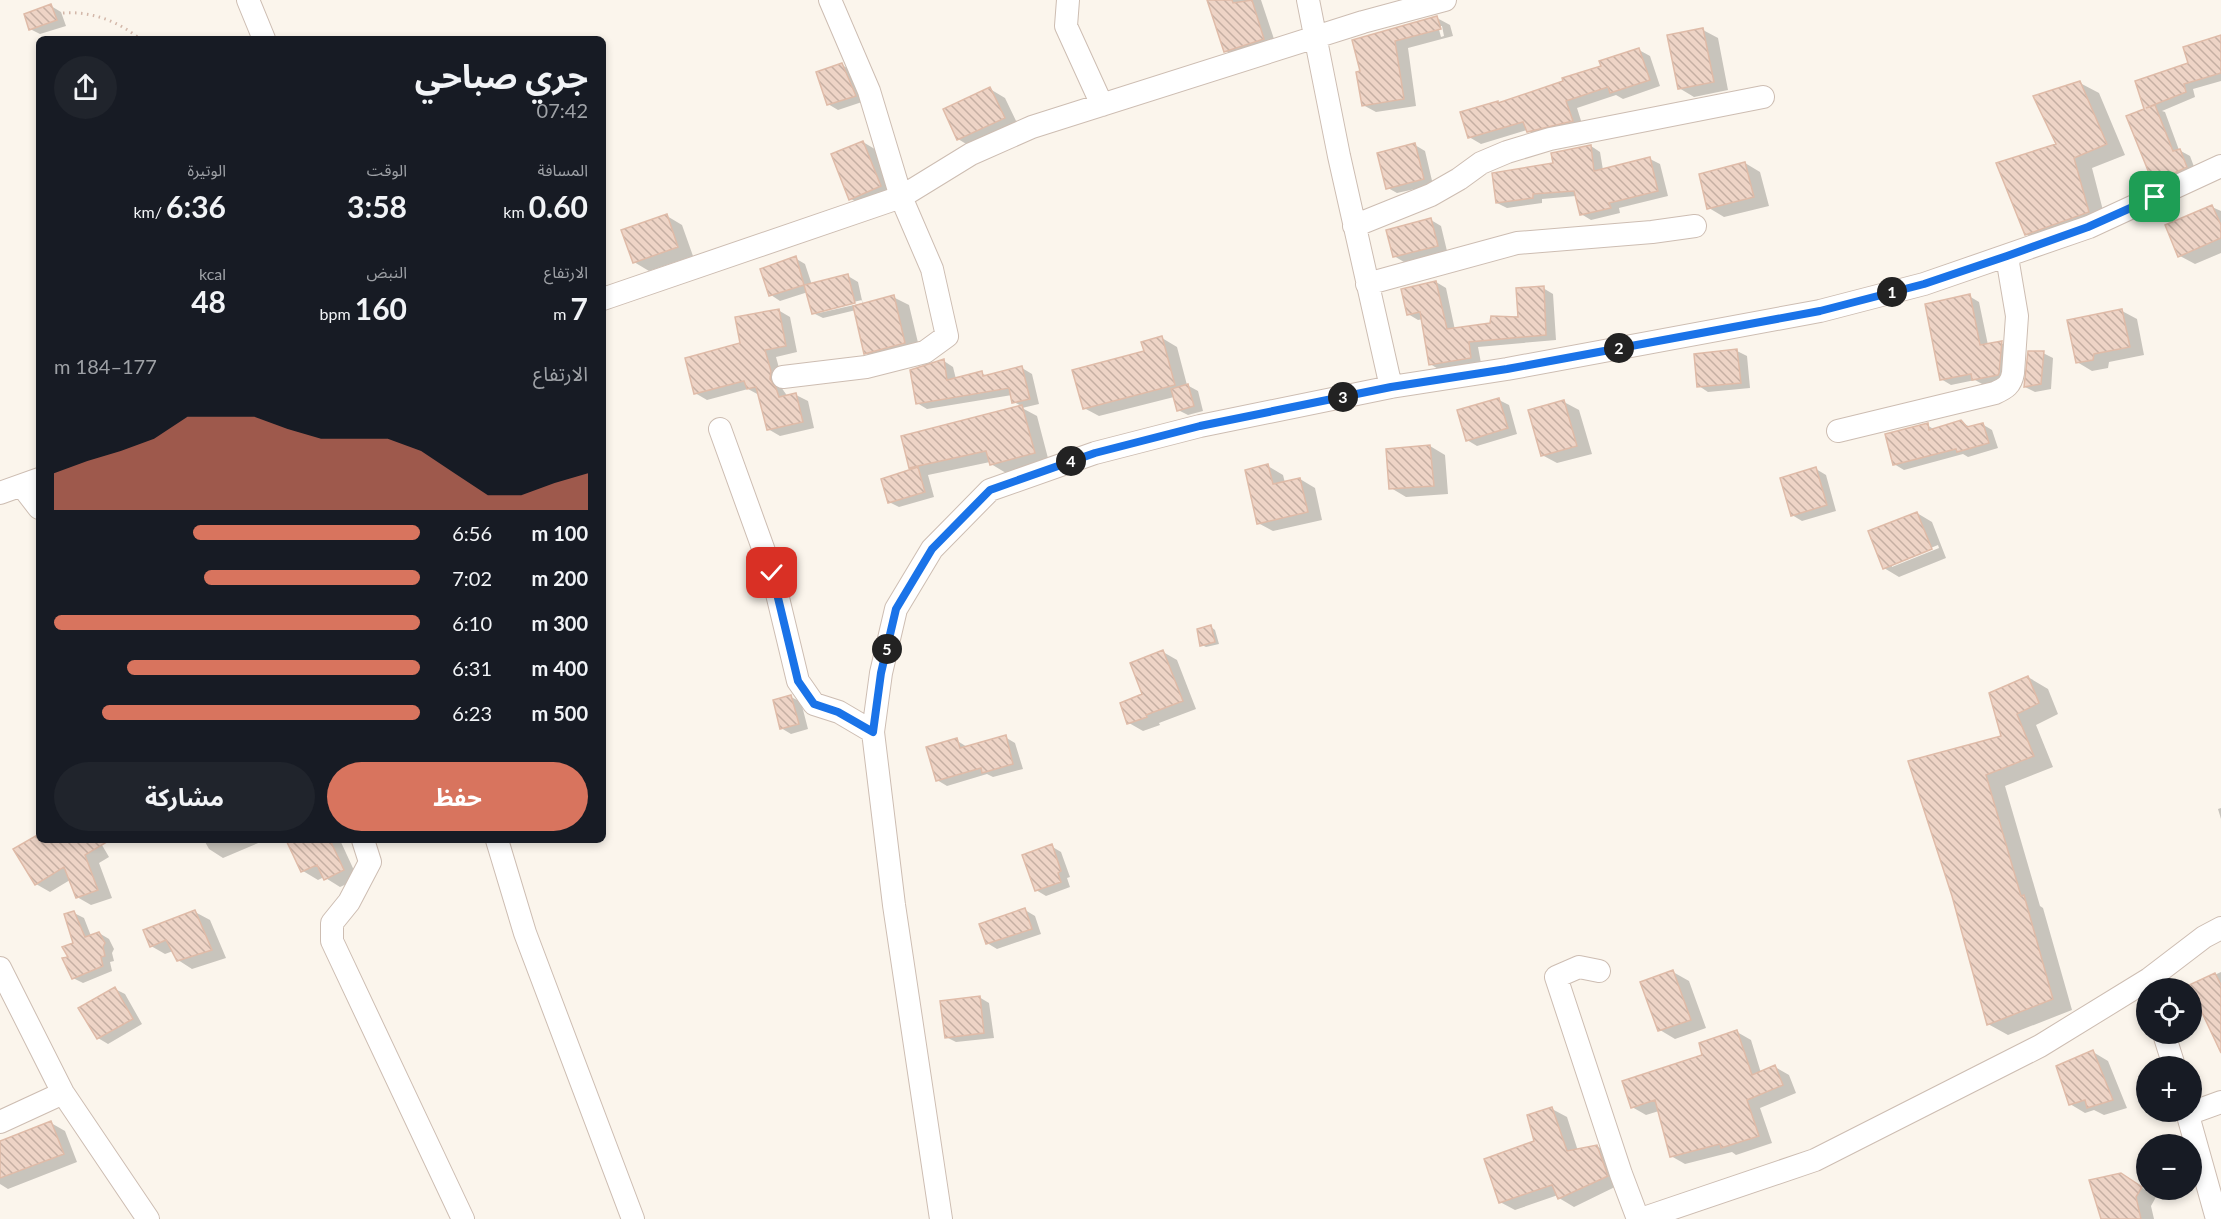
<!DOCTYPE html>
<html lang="ar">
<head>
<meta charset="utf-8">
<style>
  body { margin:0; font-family:Lato,"Noto Sans Arabic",sans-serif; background:#20242c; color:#f1f3f6; direction:rtl; height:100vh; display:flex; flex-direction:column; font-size:22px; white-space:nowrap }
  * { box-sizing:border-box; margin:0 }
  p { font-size:20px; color:#9ea1a6 }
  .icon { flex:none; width:33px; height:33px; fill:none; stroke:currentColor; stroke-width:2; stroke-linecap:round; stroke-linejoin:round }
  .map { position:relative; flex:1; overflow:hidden; direction:ltr }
  .sheet { position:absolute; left:36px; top:36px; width:570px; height:807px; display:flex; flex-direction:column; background:#171b24; border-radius:9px; box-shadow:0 3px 9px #0003; direction:rtl }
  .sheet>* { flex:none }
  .fabs { position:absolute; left:2136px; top:978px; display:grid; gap:12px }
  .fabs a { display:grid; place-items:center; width:66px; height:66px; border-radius:50%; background:#171b24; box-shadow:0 3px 9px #0003; font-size:30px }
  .pin { position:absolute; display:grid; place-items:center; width:51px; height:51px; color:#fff; margin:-26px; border-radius:12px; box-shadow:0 3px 9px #0006 }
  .km { position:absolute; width:30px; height:30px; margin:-15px; border-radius:50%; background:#222; color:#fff; font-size:16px; line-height:30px; text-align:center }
  .round { display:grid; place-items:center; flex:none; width:63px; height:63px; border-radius:32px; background:#20242c }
  .head { display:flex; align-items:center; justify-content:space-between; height:102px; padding:0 18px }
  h1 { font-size:33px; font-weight:700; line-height:45px }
  .stats { display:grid; grid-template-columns:repeat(3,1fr); gap:9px; height:102px; padding:6px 18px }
  .stats div { display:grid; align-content:center }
  .stats b { font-size:30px; font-weight:700 }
  .stats small { font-size:16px; font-weight:400 }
  .stats p { font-size:16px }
  .chart { height:168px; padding:12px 18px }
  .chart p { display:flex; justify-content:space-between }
  .chart svg { width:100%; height:108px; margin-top:6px; fill:#d8745e; opacity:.7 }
  .action { display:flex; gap:12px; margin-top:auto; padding:12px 18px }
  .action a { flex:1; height:69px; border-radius:36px; background:#d8745e; color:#fff; font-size:24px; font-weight:700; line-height:69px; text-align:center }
  .action a+a { background:#20242c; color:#f1f3f6 }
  ul { padding:0 18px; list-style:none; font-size:20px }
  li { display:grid; grid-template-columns:96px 72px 1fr; align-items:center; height:45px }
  li i { height:15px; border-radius:8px; background:#d8745e }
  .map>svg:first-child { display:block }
  .shadow { fill:#0003; fill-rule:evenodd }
  .building { fill:url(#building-back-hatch); stroke:#dfbba8; stroke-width:1.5 }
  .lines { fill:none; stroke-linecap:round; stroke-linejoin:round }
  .street-casing { stroke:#cdbdb2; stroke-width:24 }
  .path { stroke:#d3b7a9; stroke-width:3; stroke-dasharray:1.5 4.5; stroke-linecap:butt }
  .street { stroke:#fff; stroke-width:22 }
  .route-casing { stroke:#fff; stroke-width:12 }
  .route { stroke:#1a73e8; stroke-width:8 }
</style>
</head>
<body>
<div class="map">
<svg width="2221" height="1219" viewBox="0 0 2221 1219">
  <defs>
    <pattern id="building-back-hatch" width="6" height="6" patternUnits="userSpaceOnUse" patternTransform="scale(1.5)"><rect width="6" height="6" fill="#eed4c6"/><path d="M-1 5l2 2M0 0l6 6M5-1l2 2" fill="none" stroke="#c5afa3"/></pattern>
  </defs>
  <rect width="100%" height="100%" fill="#fbf5ec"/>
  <path class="shadow" d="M 1211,0 L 1261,0 L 1276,45 L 1238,58 L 1226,51 Z
    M 51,6 L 61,12 L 66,26 L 40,34 L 30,29 Z
    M 1437,18 L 1450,25 L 1453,36 L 1408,48 L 1416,106 L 1376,112 L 1363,105 L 1362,72 L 1354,41 ZM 1438,26 L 1442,26 L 1444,36 L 1441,37 Z
    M 1703,30 L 1718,38 L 1728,90 L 1694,97 L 1679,88 Z
    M 2221,37 L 2221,81 L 2193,89 L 2195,97 L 2162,111 L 2165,112 L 2179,150 L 2190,156 L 2196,172 L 2164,187 L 2154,182 L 2146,110 L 2137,82 L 2190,64 Z
    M 1639,50 L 1650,56 L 1660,86 L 1623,99 L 1616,95 L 1577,108 L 1583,127 L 1539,138 L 1527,130 L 1481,144 L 1469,137 L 1497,103 L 1500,104 L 1603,67 Z
    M 842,65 L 852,71 L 865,101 L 838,110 L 828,104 Z
    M 2080,83 L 2099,93 L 2125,155 L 2092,168 L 2106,222 L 2044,245 L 2026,234 Z
    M 990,89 L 1005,98 L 1019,127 L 973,148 L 958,139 Z
    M 863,142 L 878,151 L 896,195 L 866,207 L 851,199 Z
    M 1415,145 L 1425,151 L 1433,185 L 1397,193 L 1388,188 Z
    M 1591,146 L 1600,152 L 1603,170 L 1650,159 L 1660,164 L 1668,196 L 1619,208 L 1620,213 L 1591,220 L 1581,214 L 1576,196 L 1542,199 L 1542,203 L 1507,208 L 1497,203 L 1554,165 Z
    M 1745,163 L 1760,172 L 1769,206 L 1724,217 L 1709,208 Z
    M 2212,207 L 2221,211 L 2221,253 L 2195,264 L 2180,256 Z
    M 667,216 L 682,225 L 693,256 L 649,271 L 634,262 Z
    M 1431,220 L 1441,226 L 1447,251 L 1404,262 L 1394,256 Z
    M 795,258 L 805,264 L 812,285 L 848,276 L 858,282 L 863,305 L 893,297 L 909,305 L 920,351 L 880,361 L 865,353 L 856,310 L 823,318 L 813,313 L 808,292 L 780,301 L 771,295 ZM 862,300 L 863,303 L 819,313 L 819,310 Z
    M 1436,282 L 1446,288 L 1455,330 L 1519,319 L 1543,288 L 1553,294 L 1556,340 L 1478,347 L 1481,363 L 1440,370 L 1430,364 L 1423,319 L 1418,320 L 1408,314 Z
    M 1969,296 L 1979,302 L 1988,345 L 2001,343 L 2011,348 L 2008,380 L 1984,385 L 1975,380 L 1951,385 L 1941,379 Z
    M 778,310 L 790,317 L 797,352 L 776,357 L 782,379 L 781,387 L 788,397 L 796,395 L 808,401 L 814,428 L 780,436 L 768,429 L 759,395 L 748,389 L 707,400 L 695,393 L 742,344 Z
    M 2122,311 L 2137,319 L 2144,355 L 2109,362 L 2108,368 L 2092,371 L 2077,362 Z
    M 1162,338 L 1177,347 L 1187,385 L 1198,391 L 1203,411 L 1188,415 L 1178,410 L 1174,397 L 1099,416 L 1084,408 Z
    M 1737,351 L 1747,356 L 1750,388 L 1708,392 L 1699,386 Z
    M 2043,353 L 2053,358 L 2051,389 L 2035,392 L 2025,387 Z
    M 944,361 L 953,367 L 956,379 L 981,373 L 987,376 L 1022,368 L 1032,374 L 1039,404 L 1022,408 L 1037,416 L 1049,462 L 1006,473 L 991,464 L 990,462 L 928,475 L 934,497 L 899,507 L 889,502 L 915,470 L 910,467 L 902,437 L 1023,407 L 1014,402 L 1012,395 L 927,409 L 917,403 Z
    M 1499,400 L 1509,405 L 1517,434 L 1477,446 L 1467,440 Z
    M 1564,402 L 1579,410 L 1592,454 L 1557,463 L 1542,455 Z
    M 1961,422 L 1972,428 L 1982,424 L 1992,430 L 1998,448 L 1968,457 L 1963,454 L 1904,470 L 1894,464 L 1927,425 L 1935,430 Z
    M 1430,446 L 1445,455 L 1448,494 L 1406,497 L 1391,488 Z
    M 1268,466 L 1283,475 L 1285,483 L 1300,479 L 1315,488 L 1322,520 L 1273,531 L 1258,523 Z
    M 1816,469 L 1826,475 L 1836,511 L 1802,521 L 1792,515 Z
    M 1917,513 L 1932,522 L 1946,558 L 1899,577 L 1884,568 ZM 1938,545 L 1939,548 L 1892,567 L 1892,564 Z
    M 1211,627 L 1215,630 L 1219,644 L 1206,647 L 1202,645 Z
    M 1163,652 L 1177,660 L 1196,709 L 1159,723 L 1160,725 L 1143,731 L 1129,723 L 1144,695 Z
    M 2028,677 L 2048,689 L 2058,714 L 2036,725 L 2053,767 L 2005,786 L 2040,906 L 2043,908 L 2072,1010 L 2008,1035 L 1988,1024 L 1953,896 L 1910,762 L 2003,737 Z
    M 791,697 L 801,702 L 808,729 L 791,734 L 781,728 Z
    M 1005,737 L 1015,743 L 1023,769 L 993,777 L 987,774 L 947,786 L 937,780 L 956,740 L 967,747 Z
    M 2221,808 L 2221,819 L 2218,809 Z
    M 39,836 L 39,840 L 99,840 L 109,857 L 99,863 L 112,898 L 91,905 L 77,897 L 70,880 L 50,892 L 36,884 Z
    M 204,840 L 262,840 L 263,841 L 223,858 L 209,849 Z
    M 288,840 L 340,840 L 358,879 L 340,887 L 324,877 L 318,880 L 303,871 Z
    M 1051,846 L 1061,852 L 1070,877 L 1067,878 L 1070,887 L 1046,896 L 1036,890 Z
    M 1025,910 L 1035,916 L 1041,934 L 997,949 L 987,943 Z
    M 195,912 L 210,920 L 226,958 L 192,969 L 178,960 L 173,951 L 165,954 L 151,946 Z
    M 74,913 L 84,918 L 91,936 L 99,933 L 109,939 L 114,949 L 112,953 L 114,961 L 110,962 L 112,971 L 83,983 L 73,978 L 71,958 L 75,944 Z
    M 1673,972 L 1689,981 L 1706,1028 L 1675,1039 L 1660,1030 Z
    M 2221,972 L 2221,1040 L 2191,986 Z
    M 115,989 L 125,994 L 142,1024 L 108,1044 L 98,1038 Z
    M 979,997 L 989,1003 L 994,1038 L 956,1042 L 946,1037 Z
    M 1737,1032 L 1751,1040 L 1761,1073 L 1775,1067 L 1789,1075 L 1796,1093 L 1760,1108 L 1772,1143 L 1736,1155 L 1732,1152 L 1685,1164 L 1671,1156 L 1659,1111 L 1646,1115 L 1632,1107 Z
    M 2093,1052 L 2108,1061 L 2127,1108 L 2104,1115 L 2094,1110 L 2085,1113 L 2070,1104 Z
    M 1552,1109 L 1567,1117 L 1578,1151 L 1597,1146 L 1611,1155 L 1621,1184 L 1574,1207 L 1559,1198 L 1558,1195 L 1515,1210 L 1500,1202 L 1536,1142 Z
    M 51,1123 L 65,1131 L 77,1162 L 8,1189 L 0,1184 L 0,1142 Z
    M 2137,1184 L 2156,1197 L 2151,1206 L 2154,1219 L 2103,1219 Z"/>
  <path class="building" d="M 1207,0 L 1232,0 L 1233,3 L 1252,0 L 1264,39 L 1224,52 Z
    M 51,4 L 57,20 L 29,30 L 24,14 Z
    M 1437,16 L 1441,29 L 1395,41 L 1404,99 L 1362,106 L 1356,72 L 1360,71 L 1352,40 Z
    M 1703,28 L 1714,82 L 1678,89 L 1667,35 Z
    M 2221,35 L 2221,73 L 2184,84 L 2186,92 L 2146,108 L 2155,105 L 2173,151 L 2180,149 L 2187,167 L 2153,183 L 2126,116 L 2144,109 L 2135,81 L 2188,63 L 2183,47 Z
    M 1639,48 L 1650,80 L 1610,93 L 1608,87 L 1566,101 L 1573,121 L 1527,132 L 1523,122 L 1468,138 L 1460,112 L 1498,101 L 1498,103 L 1563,81 L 1562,78 L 1601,66 L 1599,61 Z
    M 842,63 L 856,96 L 827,105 L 816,72 Z
    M 2080,81 L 2107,144 L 2074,158 L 2089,212 L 2025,235 L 1996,163 L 2056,144 L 2033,96 Z
    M 990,87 L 1005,118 L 957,140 L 943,109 Z
    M 863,141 L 881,186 L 849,200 L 831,154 Z
    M 1415,143 L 1424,179 L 1386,189 L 1377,153 Z
    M 1591,145 L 1594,171 L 1650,157 L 1658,191 L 1609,203 L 1611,208 L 1580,215 L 1574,191 L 1533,194 L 1533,198 L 1496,203 L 1492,173 L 1553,163 L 1551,153 Z
    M 1745,162 L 1754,197 L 1707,209 L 1699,174 Z
    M 2212,205 L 2221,225 L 2221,238 L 2178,257 L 2165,225 Z
    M 667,214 L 678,247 L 633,263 L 621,230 Z
    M 1431,218 L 1438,246 L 1393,257 L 1386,230 Z
    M 796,256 L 804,285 L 769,296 L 760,269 Z
    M 848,274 L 855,303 L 812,314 L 804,285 Z
    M 1436,281 L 1447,329 L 1490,323 L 1491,316 L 1518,317 L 1516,288 L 1544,286 L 1546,335 L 1469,342 L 1471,358 L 1429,365 L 1420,312 L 1407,315 L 1401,289 Z
    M 1970,294 L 1980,345 L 2002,341 L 1999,373 L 1998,375 L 1972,380 L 1971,374 L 1940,380 L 1925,304 Z
    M 894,295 L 905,343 L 864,354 L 853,306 Z
    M 779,309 L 786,346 L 765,350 L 771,371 L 770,379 L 776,388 L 779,397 L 796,393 L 803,422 L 767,430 L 756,387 L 747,389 L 744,381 L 694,394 L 685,358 L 740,343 L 735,317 Z
    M 2122,309 L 2130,347 L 2094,354 L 2093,360 L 2076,363 L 2067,320 Z
    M 1162,336 L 1175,385 L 1083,409 L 1072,370 L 1144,351 L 1141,342 Z
    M 1737,349 L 1741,383 L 1697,387 L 1694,354 Z
    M 2028,351 L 2044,351 L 2041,384 L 2024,387 Z
    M 944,359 L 947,380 L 982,371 L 983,376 L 1022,366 L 1030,399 L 1012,403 L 1009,388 L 916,404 L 910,370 Z
    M 1188,384 L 1194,406 L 1177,411 L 1171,389 Z
    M 1499,398 L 1508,428 L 1466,441 L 1457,410 Z
    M 1564,400 L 1577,446 L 1541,456 L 1528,410 Z
    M 1022,405 L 1035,453 L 990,465 L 986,451 L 909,468 L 901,436 Z
    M 1961,420 L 1967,427 L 1983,423 L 1989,443 L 1957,452 L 1956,449 L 1893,465 L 1885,434 L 1928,423 L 1929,430 Z
    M 1430,445 L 1434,486 L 1389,489 L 1386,449 Z
    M 1268,464 L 1273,484 L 1300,478 L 1308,512 L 1257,524 L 1245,470 Z
    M 918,467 L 925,492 L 888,503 L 881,479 Z
    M 1816,467 L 1827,505 L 1791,516 L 1780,478 Z
    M 1917,512 L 1932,549 L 1883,569 L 1868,531 Z
    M 1211,625 L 1215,642 L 1200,646 L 1197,629 Z
    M 1163,650 L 1183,701 L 1146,715 L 1147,717 L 1127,724 L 1120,703 L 1142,694 L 1130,663 Z
    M 2028,676 L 2039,703 L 2017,714 L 2034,756 L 1986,775 L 2021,896 L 2024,895 L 2053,999 L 1987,1025 L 1952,896 L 1908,761 L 2001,736 L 1989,693 Z
    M 791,695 L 799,724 L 780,729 L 773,700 Z
    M 1006,735 L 1013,764 L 982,773 L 981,768 L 936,781 L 926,747 L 957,738 L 960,748 Z
    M 39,834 L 39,840 L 110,840 L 85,855 L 98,890 L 76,898 L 64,867 L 35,885 L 13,849 Z
    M 286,840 L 330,840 L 344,870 L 324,880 L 317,865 L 301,872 Z
    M 1052,844 L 1061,871 L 1058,873 L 1061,882 L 1035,891 L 1022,855 Z
    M 1025,908 L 1032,929 L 986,944 L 979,924 Z
    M 195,910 L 212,950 L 177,961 L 166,940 L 150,947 L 143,930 Z
    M 74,911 L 85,937 L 99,932 L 105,943 L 103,947 L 105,956 L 101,957 L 103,966 L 72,979 L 62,958 L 68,957 L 62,947 L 73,943 L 64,914 Z
    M 1673,970 L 1691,1020 L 1658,1031 L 1640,982 Z
    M 2215,973 L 2221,985 L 2221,1053 L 2189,985 Z
    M 115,987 L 133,1019 L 97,1039 L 78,1008 Z
    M 980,996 L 984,1033 L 945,1038 L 940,1001 Z
    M 1737,1030 L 1752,1075 L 1775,1065 L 1783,1085 L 1747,1100 L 1759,1136 L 1721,1148 L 1720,1144 L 1670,1157 L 1655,1100 L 1631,1108 L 1622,1081 L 1702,1055 L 1699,1043 Z
    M 2093,1050 L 2113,1100 L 2087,1108 L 2085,1100 L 2069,1105 L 2056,1066 Z
    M 1552,1107 L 1567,1151 L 1597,1145 L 1608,1176 L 1558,1199 L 1552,1185 L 1499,1203 L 1484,1159 L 1534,1141 L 1527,1115 Z
    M 51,1121 L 64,1154 L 0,1178 L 0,1141 Z
    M 2121,1173 L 2142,1187 L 2136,1197 L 2141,1219 L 2101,1219 L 2089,1180 Z"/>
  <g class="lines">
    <g class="street-casing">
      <path id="street" d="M 248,0 L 264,39
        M 1068,0 L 1066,26 L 1102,105
        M 1308,0 L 1339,156 L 1391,387
        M 1354,226 L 1431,195 L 1459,179 L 1481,163 L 1507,152 L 1550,139 L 1763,97
        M 1367,284 L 1517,243 L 1652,232 L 1695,226
        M 603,299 L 901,197 L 971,154 L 1032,127 L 1363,22 L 1445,0
        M 783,377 L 866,367 L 925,352 L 947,336 L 932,269 L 901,197 L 869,91 L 830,0
        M 720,429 L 772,573 L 798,681 L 814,704 L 839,712 L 873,732
        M 1838,431 L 1995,393 C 2006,388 2011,385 2013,373 L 2017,316 L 2007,257
        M 22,486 L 39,508
        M 0,493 L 39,479
        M 363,840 L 370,862 L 349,902 L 332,923 L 332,941 L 463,1219
        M 497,840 L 525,933 L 633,1219
        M 0,968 L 63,1093 L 148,1219
        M 1599,971 L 1579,967 L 1556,977 L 1621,1174 L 1638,1219
        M 2164,1034 L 2174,1066
        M 2187,1112 L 2217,1219
        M 2188,1114 L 2221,1102
        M 0,1122 L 63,1093
        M 941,1219 L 894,905 L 873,732 L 881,673 L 896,609 L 932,549 L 990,490 L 1095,453 L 1200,426 L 1391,387 L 1507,369 L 1820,311 L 1924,284 L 2089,227 L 2221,166
        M 1641,1219 L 1815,1160 L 2040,1046 L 2149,979 L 2204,937 L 2221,928"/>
    </g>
    <path class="path" d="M 63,13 C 91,11 118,21 140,39"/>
    <use href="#street" class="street"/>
  </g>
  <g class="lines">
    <g class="route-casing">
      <path id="route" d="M 772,573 L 798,681 L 814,704 L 838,712 L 873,732 L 881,673 L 896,609 L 932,549 L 990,490 L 1095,453 L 1200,426 L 1391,387 L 1507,369 L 1820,311 L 1924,284 L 2007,256 L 2088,227 L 2155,197"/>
    </g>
    <use href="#route" class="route"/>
  </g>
</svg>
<div class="fabs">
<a><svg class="icon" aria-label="locate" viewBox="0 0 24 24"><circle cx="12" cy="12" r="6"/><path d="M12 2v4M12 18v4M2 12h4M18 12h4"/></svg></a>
<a>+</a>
<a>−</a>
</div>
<div class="pin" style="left:2155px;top:197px;background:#1e9e55"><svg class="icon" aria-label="arrive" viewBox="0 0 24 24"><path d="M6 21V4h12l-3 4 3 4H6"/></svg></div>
<div class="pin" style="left:772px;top:573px;background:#d93025"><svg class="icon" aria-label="check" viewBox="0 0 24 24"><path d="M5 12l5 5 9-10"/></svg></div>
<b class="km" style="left:1892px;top:292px">1</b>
<b class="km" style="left:1619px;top:348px">2</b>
<b class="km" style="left:1343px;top:397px">3</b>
<b class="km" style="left:1071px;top:461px">4</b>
<b class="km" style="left:887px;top:649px">5</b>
<section class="sheet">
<div class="head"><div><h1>جري صباحي</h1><p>07:42</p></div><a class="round"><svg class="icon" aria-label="share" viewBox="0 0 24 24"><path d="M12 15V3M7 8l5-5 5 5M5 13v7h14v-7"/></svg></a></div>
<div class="stats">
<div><p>المسافة</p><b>0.60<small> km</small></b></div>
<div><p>الوقت</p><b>3:58</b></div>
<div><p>الوتيرة</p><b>6:36<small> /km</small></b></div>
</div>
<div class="stats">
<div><p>الارتفاع</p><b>7<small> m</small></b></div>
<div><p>النبض</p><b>160<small> bpm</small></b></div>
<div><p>kcal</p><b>48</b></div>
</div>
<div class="chart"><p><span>الارتفاع</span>177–184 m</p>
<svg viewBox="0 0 160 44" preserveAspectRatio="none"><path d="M0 44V29L10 24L20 20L30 15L40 6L50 6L60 6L70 11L80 15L90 15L100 15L110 20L120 29L130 38L140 38L150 33L160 29V44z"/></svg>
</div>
<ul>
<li><b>100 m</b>6:56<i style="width:62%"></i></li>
<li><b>200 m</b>7:02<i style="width:59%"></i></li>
<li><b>300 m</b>6:10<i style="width:100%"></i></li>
<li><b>400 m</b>6:31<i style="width:80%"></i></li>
<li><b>500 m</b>6:23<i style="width:87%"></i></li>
</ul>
<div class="action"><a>حفظ</a><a>مشاركة</a></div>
</section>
</div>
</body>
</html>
